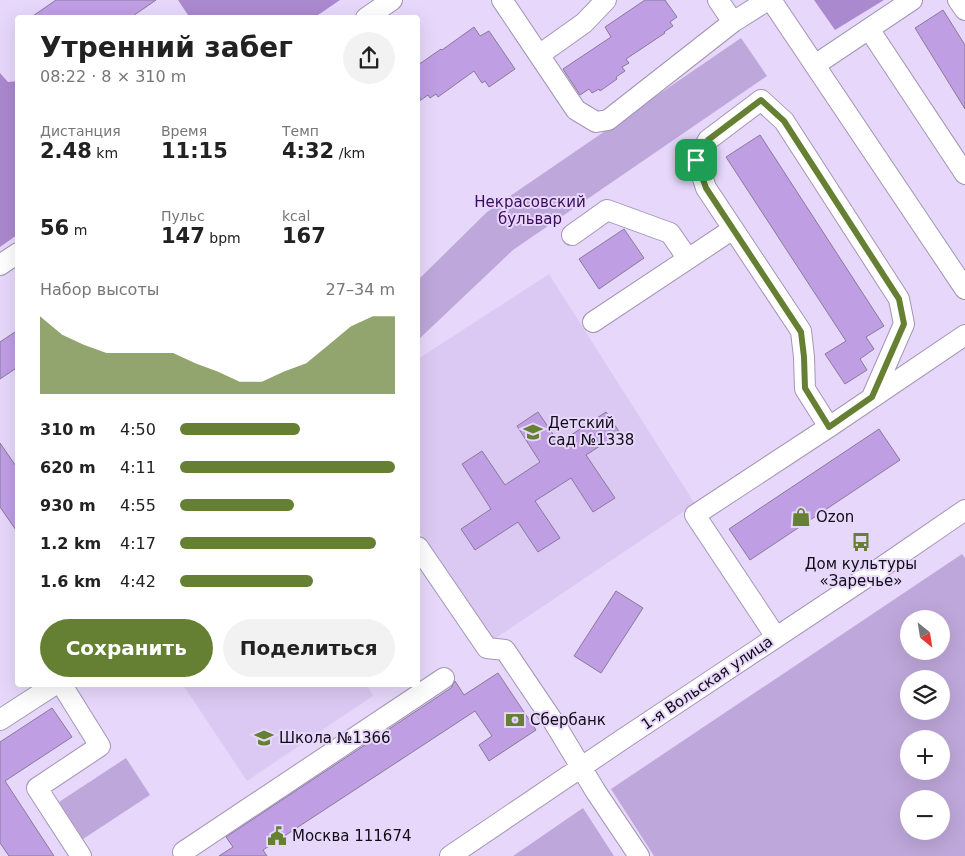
<!DOCTYPE html>
<html lang="ru">
<head>
<meta charset="utf-8">
<style>
  body { margin:0; font-family:"DejaVu Sans",sans-serif; background:#f2f2f2; color:#222; height:100vh; display:flex; flex-direction:column; font-size:19px; white-space:nowrap }
  * { box-sizing:border-box; margin:0 }
  p { font-size:16px; color:#767676 }
  .icon { flex:none; width:28px; height:28px; fill:none; stroke:currentColor; stroke-width:2; stroke-linecap:round; stroke-linejoin:round }
  .map { position:relative; flex:1; overflow:hidden }
  .side { position:absolute; left:15px; top:15px; width:405px; height:672px; display:flex; flex-direction:column; background:#fff; border-radius:5px; box-shadow:0 5px 20px #0002 }
  .side>* { flex:none }
  .needle { width:32px; rotate:150deg }
  .tools { position:absolute; left:900px; top:610px; display:grid; gap:10px }
  .tools a { display:grid; place-items:center; width:50px; height:50px; border-radius:50%; background:#fff; box-shadow:0 5px 20px #0002; font-size:25px }
  .pin { position:absolute; display:grid; place-items:center; width:42px; height:42px; color:#fff; margin:-21px; border-radius:10px; box-shadow:0 2px 8px #0006 }
  .round { display:grid; place-items:center; flex:none; width:52px; height:52px; border-radius:26px; background:#f2f2f2 }
  .overview { display:flex; align-items:center; justify-content:space-between; height:85px; padding:0 25px }
  h1 { font-size:28px; font-weight:800; line-height:38px }
  .metrics { display:grid; grid-template-columns:repeat(3,1fr); gap:8px; height:85px; padding:5px 25px }
  .metrics div { display:grid; align-content:center }
  .metrics b { font-size:21px; font-weight:800 }
  .metrics small { font-size:14px; font-weight:400 }
  .metrics p { font-size:14px }
  .chart { height:140px; padding:10px 25px }
  .chart p { display:flex; justify-content:space-between }
  .chart svg { width:100%; height:90px; margin-top:5px; fill:#668033; opacity:.7 }
  .primary-button { display:flex; gap:10px; margin-top:auto; padding:10px 25px }
  .primary-button a { flex:1; height:58px; border-radius:30px; background:#668033; color:#fff; font-size:20px; font-weight:800; line-height:58px; text-align:center }
  .primary-button a+a { background:#f2f2f2; color:#222 }
  ul { padding:0 25px; list-style:none; font-size:16px }
  li { display:grid; grid-template-columns:80px 60px 1fr; align-items:center; height:38px }
  li i { height:12px; border-radius:6px; background:#668033 }
  .map>svg:first-child { display:block }
  .built { fill:#dcc9f3 }
  .green { fill:#bea7da; fill-rule:evenodd }
  .forest { fill:#aa89ce }
  .building { fill:#bf9ee4; stroke:#887a99 }
  .lines { fill:none; stroke-linecap:round; stroke-linejoin:round }
  .minor-casing { stroke:#a395b5; stroke-width:22 }
  .minor { stroke:#fff; stroke-width:20 }
  .route-casing { stroke:#fff; stroke-width:10 }
  .route { stroke:#668033; stroke-width:6 }
  .labels { text-anchor:middle; stroke-width:4; stroke-linejoin:round; paint-order:stroke }
  .park-label { font-size:15px; fill:#3b095d; stroke:#e7d8fb }
  .poi-label { font-size:15px; fill:#100b16; stroke:#e7d8fb; text-anchor:start }
  .street-label { font-size:15px; fill:#100b16; stroke:#e7d8fb }
</style>
</head>
<body>
<div class="map">
<svg width="965" height="856" viewBox="0 0 965 856">
  <rect width="100%" height="100%" fill="#e7d8fb"/>
  <path class="built" d="M 549,274 L 695,504 L 493,640 L 418,530 L 418,359 Z
    M 183,685 L 367,685 L 373,696 L 247,781 Z"/>
  <path class="green" d="M 741,38 L 767,76 L 513,250 L 418,340 L 418,280 L 487,212 Z
    M 962,554 L 965,558 L 965,856 L 654,856 L 611,789 ZM 909,619 L 941,619 L 941,651 L 909,651 ZM 909,679 L 941,679 L 941,711 L 909,711 ZM 909,739 L 941,739 L 941,771 L 909,771 ZM 909,799 L 941,799 L 941,831 L 909,831 Z
    M 126,758 L 150,795 L 83,839 L 59,802 Z
    M 583,808 L 614,856 L 513,856 Z"/>
  <path class="forest" d="M 178,0 L 340,0 L 315,17 L 190,18 Z
    M 814,0 L 884,0 L 835,30 Z
    M 0,73 L 8,82 L 18,81 L 17,235 L 0,247 Z"/>
  <path class="building" d="M 56,0 L 156,0 L 130,18 L 30,18 Z
    M 645,0 L 665,0 L 677,17 L 670,22 L 673,26 L 664,32 L 665,33 L 626,59 L 629,63 L 622,67 L 625,71 L 616,77 L 617,79 L 600,91 L 599,89 L 592,93 L 589,89 L 580,95 L 563,69 L 611,37 L 605,27 Z
    M 943,10 L 965,45 L 965,109 L 915,28 Z
    M 474,27 L 480,36 L 489,31 L 515,69 L 489,87 L 485,81 L 482,83 L 474,71 L 438,97 L 436,94 L 430,98 L 428,95 L 418,102 L 418,65 L 441,49 L 442,50 Z
    M 760,135 L 884,326 L 866,337 L 874,349 L 860,359 L 867,370 L 845,384 L 825,354 L 846,341 L 726,157 Z
    M 624,229 L 644,258 L 599,289 L 579,259 Z
    M 18,330 L 18,367 L 0,379 L 0,342 Z
    M 538,412 L 559,443 L 606,412 L 620,433 L 586,455 L 615,498 L 593,512 L 571,478 L 535,501 L 560,538 L 538,552 L 518,522 L 475,550 L 461,529 L 491,509 L 462,464 L 482,451 L 505,485 L 540,462 L 517,426 Z
    M 879,429 L 900,460 L 750,560 L 729,529 Z
    M 0,443 L 18,469 L 18,533 L 0,507 Z
    M 616,591 L 643,608 L 601,673 L 574,656 Z
    M 498,673 L 536,730 L 489,761 L 479,745 L 492,736 L 475,711 L 263,850 L 267,856 L 219,856 L 233,847 L 226,837 L 451,688 L 455,681 L 464,695 Z
    M 52,708 L 72,737 L 5,781 L 54,856 L 9,856 L 0,843 L 0,742 Z"/>
  <g class="lines">
    <g class="minor-casing">
      <path id="minor" d="M 502,0 L 576,110 L 596,122 L 608,120 L 733,22 L 768,0
        M 718,0 L 733,22
        M 771,0 L 965,289
        M 958,0 L 965,10
        M 366,18 L 392,0
        M 869,29 L 965,174
        M 539,55 L 584,23 L 606,0
        M 815,65 L 912,0
        M 572,235 L 607,210 L 670,233 L 688,259
        M 0,265 L 18,253
        M 593,322 L 733,229
        M 829,427 L 805,389 L 804,357 L 801,331 L 706,188 L 697,160 L 708,140 L 761,100 L 784,121 L 899,299 L 904,324 L 872,397
        M 418,547 L 487,648 L 505,650 L 555,724 L 596,792 L 639,856
        M 776,637 L 695,515 L 829,427 L 965,335
        M 62,685 L 100,746 L 37,788 L 81,856
        M 0,720 L 54,685
        M 185,856 L 183,852 L 444,678
        M 450,856 L 623,739 L 879,569 L 965,510"/>
    </g>
    <use href="#minor" class="minor"/>
  </g>
  <g class="lines">
    <g class="route-casing">
      <path id="route" d="M 761,100 L 784,121 L 899,299 L 904,324 L 872,397 L 829,427 L 805,388 L 804,357 L 801,332 L 706,188 L 696,160 L 708,140 Z"/>
    </g>
    <use href="#route" class="route"/>
  </g>
  <defs>
    <g id="school-bare" transform="scale(1.5)"><path d="M0-5L7-2L0 1L-7-2ZM-4 1L0 2.5L4 1V4Q0 6-4 4Z" fill="#668033" stroke="#e7d8fb" stroke-width="2.5" paint-order="stroke"/></g>
    <g id="shop-bare" transform="scale(1.5)"><path d="M-5-2.5h2.3a2.7 3.5 0 0 1 5.4 0H5L5.5 6h-11ZM-1.5-2.5h3a1.5 2.3 0 0 0-3 0Z" fill="#668033" stroke="#e7d8fb" stroke-width="2.5" paint-order="stroke"/></g>
    <g id="bus-bare" transform="scale(1.5)"><path d="M-5-6H5V4H4V6H2V4H-2V6H-4V4H-5ZM-3.5-4V0h7V-4ZM-3.5 1.2v1.5H-2V1.2ZM2 1.2v1.5H3.5V1.2Z" fill="#668033" stroke="#e7d8fb" stroke-width="2.5" paint-order="stroke"/></g>
    <g id="bank-bare" transform="scale(1.5)"><path d="M-6-4H6V4H-6ZM0-2.3a2.3 2.3 0 1 0 0 4.6a2.3 2.3 0 1 0 0-4.6Z" fill="#668033" stroke="#e7d8fb" stroke-width="2.5" paint-order="stroke"/></g>
    <g id="civic-bare" transform="scale(1.5)"><path d="M-.6-6.5H3V-4.5H.6V-3L4-1V1h2V6H-6V1h2V-1L-.6-3ZM-1.2 2.5V6h2.4V2.5Z" fill="#668033" stroke="#e7d8fb" stroke-width="2.5" paint-order="stroke"/></g>
  </defs>
  <g fill-rule="evenodd">
    <use href="#school-bare" x="533" y="432"/>
    <use href="#shop-bare" x="801" y="517"/>
    <use href="#bus-bare" x="861" y="542"/>
    <use href="#bank-bare" x="515" y="720"/>
    <use href="#school-bare" x="264" y="738"/>
    <use href="#civic-bare" x="277" y="836"/>
  </g>
  <g class="labels">
    <g class="park-label">
      <text x="530" y="207">Некрасовский<tspan x="530" dy="17">бульвар</tspan></text>
    </g>
    <g class="poi-label">
      <text x="548" y="428">Детский<tspan x="548" dy="17">сад №1338</tspan></text>
      <text x="816" y="522">Ozon</text>
      <text x="861" y="569" text-anchor="middle">Дом культуры<tspan x="861" dy="17">«Заречье»</tspan></text>
      <text x="530" y="725">Сбербанк</text>
      <text x="279" y="743">Школа №1366</text>
      <text x="292" y="841">Москва 111674</text>
    </g>
    <g class="street-label">
      <text transform="translate(707 683) rotate(-34)" y="5">1-я Вольская улица</text>
    </g>
  </g>
</svg>
<div class="tools">
<a><svg class="needle" viewBox="-14 -14 28 28"><path d="M0-13l5 13h-10z" fill="#e53935"/><path d="M0 13l5-13h-10z" fill="#767676"/></svg></a>
<a><svg class="icon" aria-label="layers" viewBox="0 0 24 24"><path d="M12 4l9 5-9 5-9-5zM3 14l9 5 9-5"/></svg></a>
<a>+</a>
<a>−</a>
</div>
<div class="pin" style="left:696px;top:160px;background:#1e9e55"><svg class="icon" aria-label="arrive" viewBox="0 0 24 24"><path d="M6 21V4h12l-3 4 3 4H6"/></svg></div>
<section class="side">
<div class="overview"><div><h1>Утренний забег</h1><p>08:22 · 8 × 310 m</p></div><a class="round"><svg class="icon" aria-label="share" viewBox="0 0 24 24"><path d="M12 15V3M7 8l5-5 5 5M5 13v7h14v-7"/></svg></a></div>
<div class="metrics">
<div><p>Дистанция</p><b>2.48<small> km</small></b></div>
<div><p>Время</p><b>11:15</b></div>
<div><p>Темп</p><b>4:32<small> /km</small></b></div>
</div>
<div class="metrics">
<div><b>56<small> m</small></b></div>
<div><p>Пульс</p><b>147<small> bpm</small></b></div>
<div><p>kcal</p><b>167</b></div>
</div>
<div class="chart"><p><span>Набор высоты</span>27–34 m</p>
<svg viewBox="0 0 160 44" preserveAspectRatio="none"><path d="M0 44V6L10 15L20 20L30 24L40 24L50 24L60 24L70 29L80 33L90 38L100 38L110 33L120 29L130 20L140 11L150 6L160 6V44z"/></svg>
</div>
<ul>
<li><b>310 m</b>4:50<i style="width:56%"></i></li>
<li><b>620 m</b>4:11<i style="width:100%"></i></li>
<li><b>930 m</b>4:55<i style="width:53%"></i></li>
<li><b>1.2 km</b>4:17<i style="width:91%"></i></li>
<li><b>1.6 km</b>4:42<i style="width:62%"></i></li>
</ul>
<div class="primary-button"><a>Сохранить</a><a>Поделиться</a></div>
</section>
</div>
</body>
</html>
